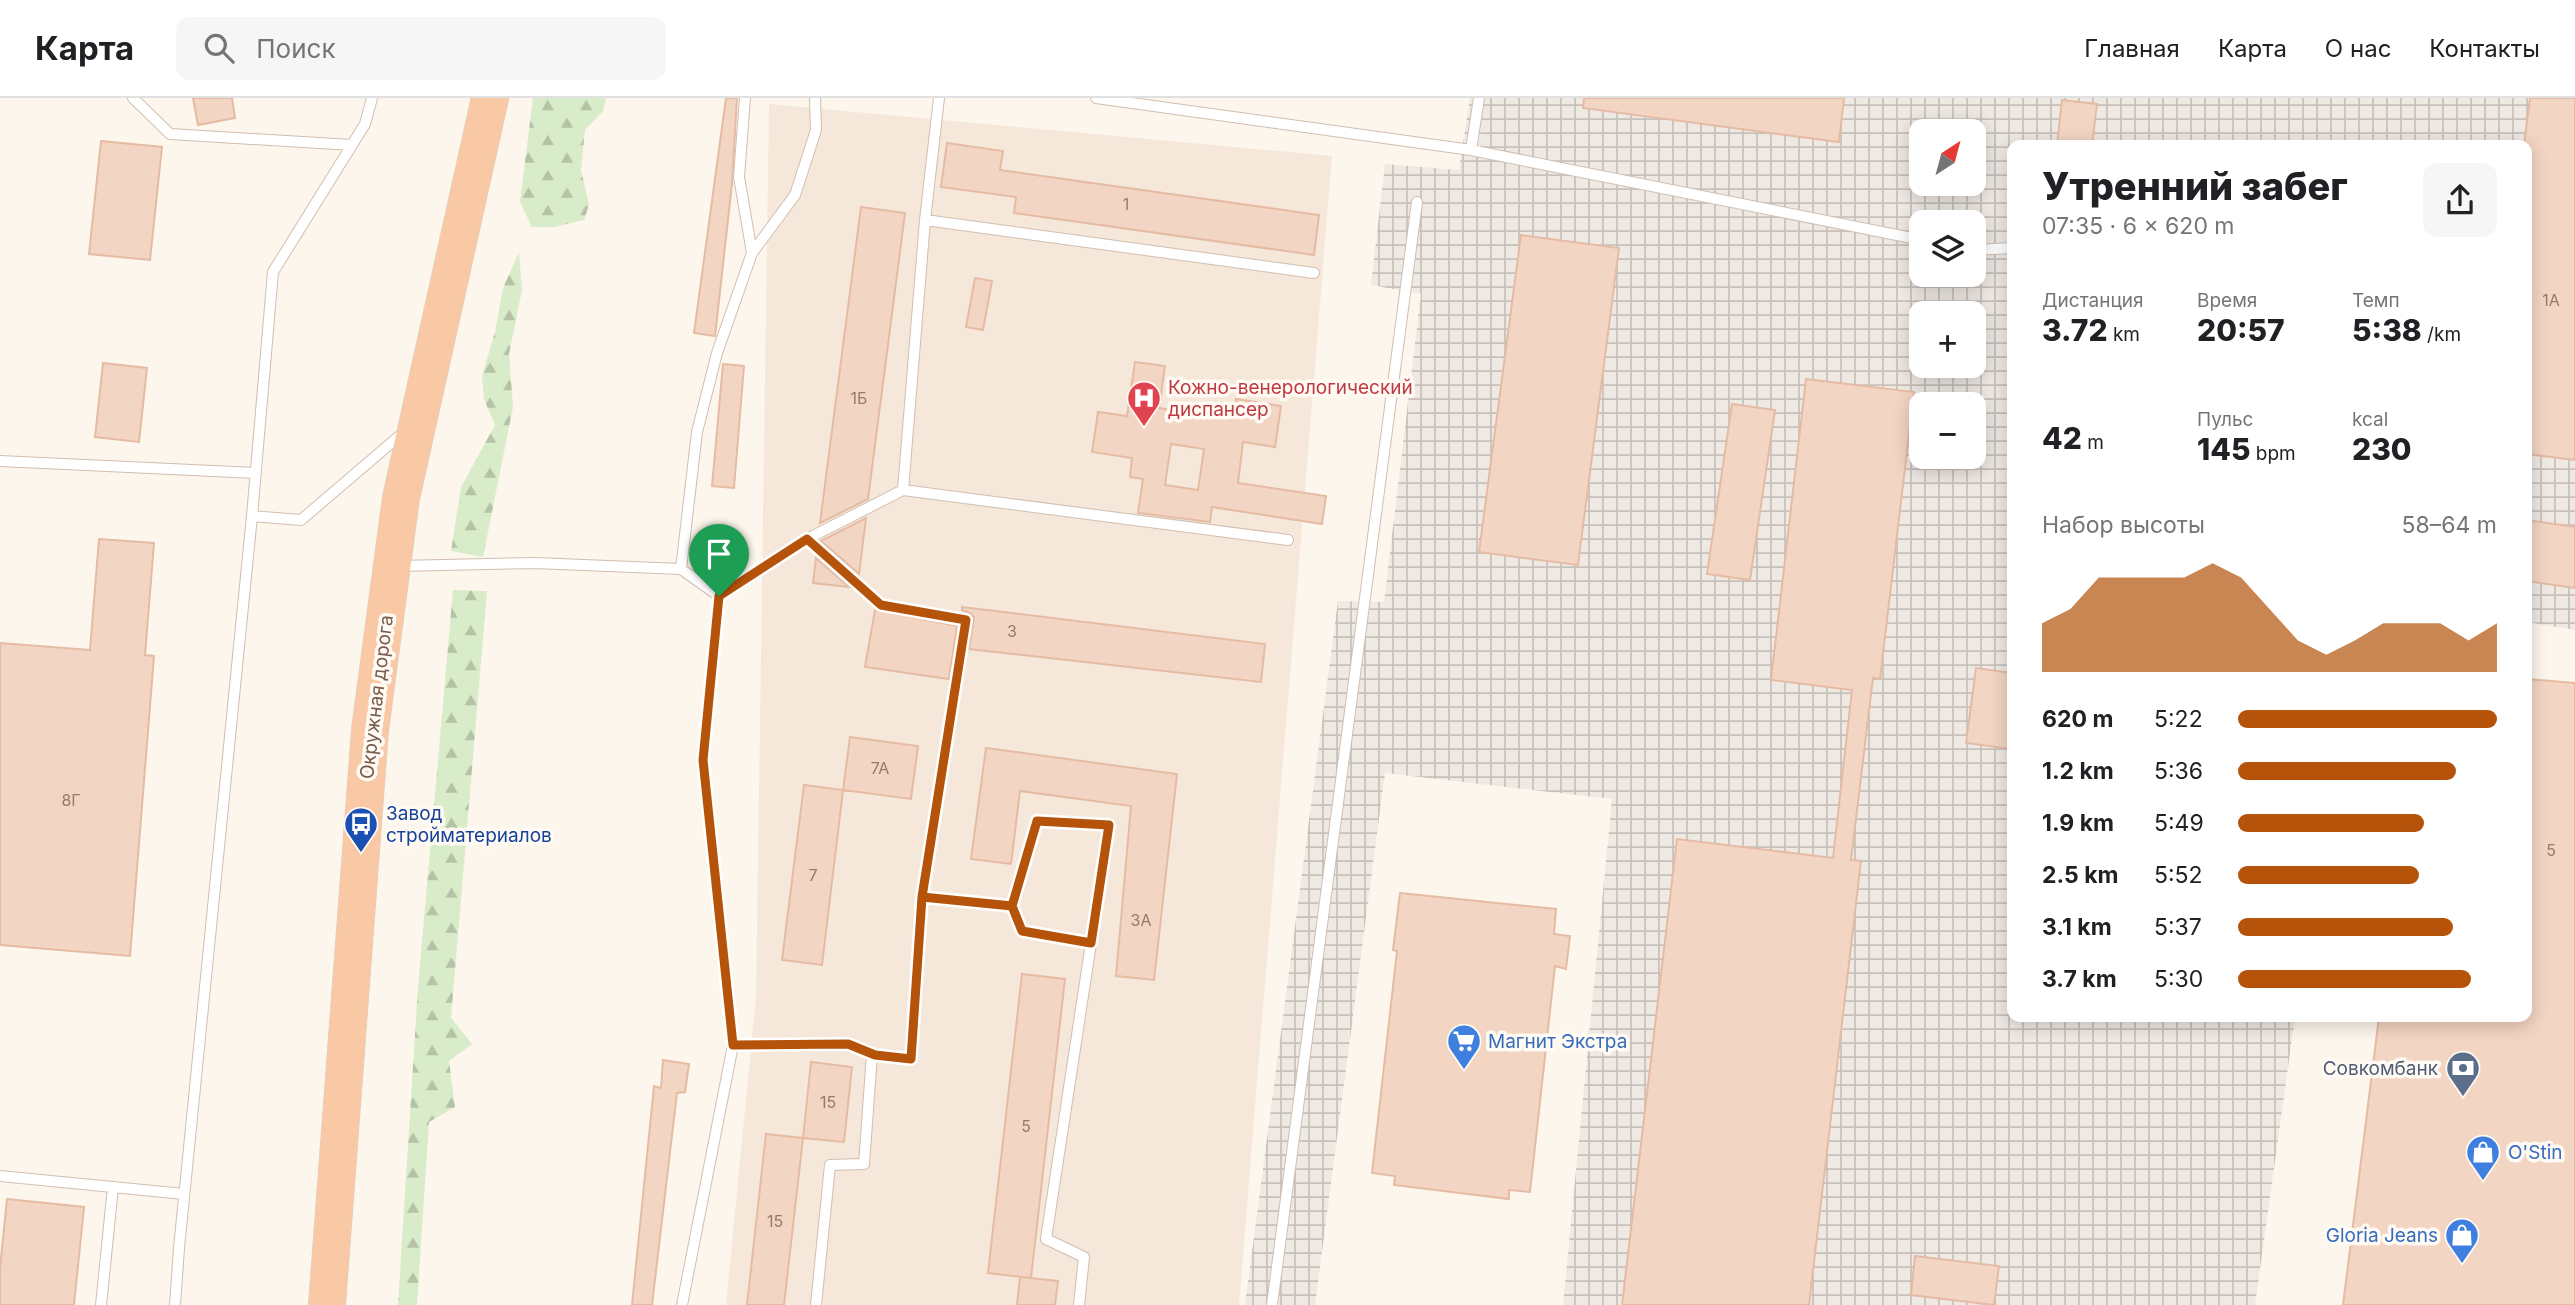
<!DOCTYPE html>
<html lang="ru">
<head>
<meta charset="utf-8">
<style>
  body { margin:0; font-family:Inter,sans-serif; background:#f6f6f6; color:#202124; height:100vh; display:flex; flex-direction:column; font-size:26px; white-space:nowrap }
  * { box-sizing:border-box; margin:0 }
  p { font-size:23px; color:#757577 }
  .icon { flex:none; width:38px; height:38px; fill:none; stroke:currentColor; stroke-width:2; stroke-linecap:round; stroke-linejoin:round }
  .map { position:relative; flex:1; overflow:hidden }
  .sheet { position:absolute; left:2007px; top:42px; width:525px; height:882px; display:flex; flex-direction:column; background:#fff; border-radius:14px; box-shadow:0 4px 18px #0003 }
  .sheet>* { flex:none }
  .needle { width:46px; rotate:36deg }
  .controls { position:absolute; left:1909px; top:21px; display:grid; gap:14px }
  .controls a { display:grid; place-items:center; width:77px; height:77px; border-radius:14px; background:#fff; box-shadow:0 4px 18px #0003; font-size:35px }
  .pin { position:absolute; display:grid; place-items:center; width:60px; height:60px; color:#fff; margin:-72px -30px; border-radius:50% 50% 50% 0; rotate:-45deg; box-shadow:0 0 7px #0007 }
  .pin .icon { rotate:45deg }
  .round { display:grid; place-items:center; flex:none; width:74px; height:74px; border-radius:14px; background:#f6f6f6 }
  .head { display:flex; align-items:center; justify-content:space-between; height:119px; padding:0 35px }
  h1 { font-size:38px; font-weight:800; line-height:52px }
  .metrics { display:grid; grid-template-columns:repeat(3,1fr); gap:10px; height:119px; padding:7px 35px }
  .metrics div { display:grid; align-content:center }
  .metrics b { font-size:30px; font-weight:800 }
  .metrics small { font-size:19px; font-weight:400 }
  .metrics p { font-size:19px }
  .chart { height:196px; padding:14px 35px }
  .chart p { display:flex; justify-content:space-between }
  .chart svg { width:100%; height:126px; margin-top:7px; fill:#b45309; opacity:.7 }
  ul { padding:0 35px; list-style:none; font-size:23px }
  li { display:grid; grid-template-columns:112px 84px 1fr; align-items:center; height:52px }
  li i { height:18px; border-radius:9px; background:#b45309 }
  header { display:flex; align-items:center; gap:42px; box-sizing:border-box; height:98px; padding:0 35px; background:#fff; border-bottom:2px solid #e0e0e0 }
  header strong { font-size:33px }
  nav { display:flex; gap:38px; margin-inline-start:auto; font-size:24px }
  .search { width:490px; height:63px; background:#f6f6f6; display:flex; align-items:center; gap:18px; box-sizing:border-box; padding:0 24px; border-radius:14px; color:#757577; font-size:26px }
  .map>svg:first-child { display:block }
  .residential { fill:#f5e8da }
  .industrial { fill:url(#industrial-grid); fill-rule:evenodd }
  .forest { fill:url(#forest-firs) }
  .building { fill:#f3d5c3; stroke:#e6bba3; stroke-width:2; fill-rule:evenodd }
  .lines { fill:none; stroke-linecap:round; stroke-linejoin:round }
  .service-casing { stroke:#d1beb0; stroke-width:12 }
  .trunk-casing { stroke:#dad1cd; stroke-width:38 }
  .service { stroke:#fff; stroke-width:10 }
  .trunk { stroke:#f9c8a4; stroke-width:37 }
  .route-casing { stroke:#fff; stroke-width:14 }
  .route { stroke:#b45309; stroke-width:9 }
  .labels { text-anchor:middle; stroke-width:7; stroke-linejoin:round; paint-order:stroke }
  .number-label { font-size:16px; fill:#987a6a }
  .health-label { font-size:19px; fill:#be3a42; stroke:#fffaf3; text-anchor:start }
  .street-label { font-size:19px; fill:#7a5c4d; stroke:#fffaf3 }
  .transit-label { font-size:19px; fill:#164399; stroke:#fffaf3; text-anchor:start }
  .shop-label { font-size:19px; fill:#366cbe; stroke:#fffaf3; text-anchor:start }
  .service-label { font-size:19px; fill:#4e5e75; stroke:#fffaf3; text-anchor:end }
</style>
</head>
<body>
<header>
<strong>Карта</strong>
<div class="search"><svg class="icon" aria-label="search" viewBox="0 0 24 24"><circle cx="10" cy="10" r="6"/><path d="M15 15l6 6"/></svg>Поиск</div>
<nav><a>Главная</a><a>Карта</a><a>О нас</a><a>Контакты</a></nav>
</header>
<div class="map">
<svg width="2575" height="1207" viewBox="0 0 2575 1207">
  <defs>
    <pattern id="industrial-grid" width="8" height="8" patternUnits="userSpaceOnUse" patternTransform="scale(1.75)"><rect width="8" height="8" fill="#efe9e4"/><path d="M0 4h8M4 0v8" fill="none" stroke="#c7c0bb"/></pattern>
    <pattern id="forest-firs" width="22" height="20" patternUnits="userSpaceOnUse" patternTransform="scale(1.75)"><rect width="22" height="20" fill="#d8ecc9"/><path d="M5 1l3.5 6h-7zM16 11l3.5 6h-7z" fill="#b4c2a5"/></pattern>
  </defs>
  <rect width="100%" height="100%" fill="#fdf6ec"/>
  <path class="residential" d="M 769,6 L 1332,58 L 1239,1207 L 726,1207 L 756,898 Z"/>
  <path class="industrial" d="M 1470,0 L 2575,0 L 2575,532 L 2527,524 L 2527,47 L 2012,47 L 2012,919 L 2295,919 L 2255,1207 L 1563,1207 L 1612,701 L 1385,675 L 1315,1207 L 1245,1207 L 1338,503 L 1384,504 L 1421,196 L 1371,187 L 1385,66 L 1459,72 ZM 1922,33 L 1974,33 L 1974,86 L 1922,86 ZM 1922,124 L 1974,124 L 1974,177 L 1922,177 ZM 1922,215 L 1974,215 L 1974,268 L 1922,268 ZM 1922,306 L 1974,306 L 1974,359 L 1922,359 Z"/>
  <path class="forest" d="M 533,0 L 606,0 L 603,13 L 585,32 L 581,72 L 589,107 L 584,122 L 554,129 L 532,129 L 520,104 Z
    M 519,154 L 522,192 L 509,256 L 513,309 L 483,459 L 451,453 L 461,389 L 495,327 L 484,301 L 482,278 L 495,234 L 503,190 Z
    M 453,492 L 487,493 L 451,920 L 472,946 L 449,963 L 455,1009 L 429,1024 L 417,1207 L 398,1207 L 418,889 Z"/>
  <path class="building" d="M 193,0 L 232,0 L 235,20 L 198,27 Z
    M 726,0 L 737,0 L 732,86 L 715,238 L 694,235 Z
    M 1584,0 L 1844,0 L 1839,44 L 1583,10 Z
    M 2530,0 L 2575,0 L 2575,362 L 2527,356 L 2527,47 L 2524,47 Z
    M 2062,2 L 2097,6 L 2092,47 L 2057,47 Z
    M 101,43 L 162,49 L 150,162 L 89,156 Z
    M 947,45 L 1003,53 L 1000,72 L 1319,117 L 1314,157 L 1014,115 L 1016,99 L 941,89 Z
    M 861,109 L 905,115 L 868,401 L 820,425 Z
    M 1521,137 L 1619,150 L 1578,467 L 1479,454 Z
    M 975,180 L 992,183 L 983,232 L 966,229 Z
    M 1135,264 L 1165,268 L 1159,310 L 1233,321 L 1236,301 L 1281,308 L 1275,349 L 1243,344 L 1238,385 L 1326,398 L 1322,426 L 1212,409 L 1210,424 L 1138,415 L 1143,381 L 1130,379 L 1132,360 L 1092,354 L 1098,314 L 1127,318 ZM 1171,346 L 1204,351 L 1198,392 L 1165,387 Z
    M 103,265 L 147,270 L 139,344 L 95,339 Z
    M 723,266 L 744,268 L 734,390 L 712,388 Z
    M 1806,281 L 1914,294 L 1880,581 L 1873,580 L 1851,762 L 1861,763 L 1809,1207 L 1622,1207 L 1677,741 L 1833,760 L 1852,592 L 1771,582 Z
    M 1732,306 L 1775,312 L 1750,482 L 1707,476 Z
    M 866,420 L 859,476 L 821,443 Z
    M 2527,422 L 2575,429 L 2575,490 L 2527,483 Z
    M 99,441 L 154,445 L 145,557 L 154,558 L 130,858 L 0,847 L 0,545 L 90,552 Z
    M 816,460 L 849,489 L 813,485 Z
    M 962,509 L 1265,546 L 1261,584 L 969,551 L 974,519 L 970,515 L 962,512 Z
    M 875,512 L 957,528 L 949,581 L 865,569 Z
    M 1976,570 L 2012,575 L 2012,651 L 1966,645 Z
    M 2527,581 L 2575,585 L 2575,1207 L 2343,1207 L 2379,919 L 2527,919 Z
    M 850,639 L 918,648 L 911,701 L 843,692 Z
    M 986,650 L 1177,676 L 1154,882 L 1116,878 L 1131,708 L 1020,693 L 1011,766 L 971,761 Z
    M 804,687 L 843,692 L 822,867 L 782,862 Z
    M 1400,795 L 1556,811 L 1554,836 L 1570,838 L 1566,871 L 1555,868 L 1530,1094 L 1509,1092 L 1509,1101 L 1394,1087 L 1395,1078 L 1372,1075 L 1397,853 L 1393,852 Z
    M 1022,876 L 1065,881 L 1031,1180 L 988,1175 Z
    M 663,962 L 689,966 L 685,994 L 677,995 L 652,1207 L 632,1207 L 654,988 L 661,990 Z
    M 811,964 L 852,969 L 844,1044 L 803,1040 Z
    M 766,1036 L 803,1040 L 784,1207 L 747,1207 Z
    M 7,1101 L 84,1109 L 74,1207 L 0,1207 L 0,1170 Z
    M 1915,1158 L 1999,1168 L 1994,1207 L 1911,1197 Z
    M 1020,1179 L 1058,1183 L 1055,1207 L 1017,1207 Z"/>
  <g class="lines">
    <g class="service-casing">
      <path id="service" d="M 133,0 L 170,36 L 352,47
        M 372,0 L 365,26 L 273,174 L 252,418 L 301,422 L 404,334
        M 745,0 L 739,79 L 752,155
        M 1096,0 L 1471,52 L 1922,142
        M 1471,52 L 1479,0
        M 925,122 L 1314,175
        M 1974,152 L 2012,150
        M 0,363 L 256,375
        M 903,392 L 925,122 L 939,0
        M 807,441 L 903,392 L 1288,442
        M 398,468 L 535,465 L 681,471 L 719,498 L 807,441 L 881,507 L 966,521 L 922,799
        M 681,471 L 697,334 L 717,255 L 752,155 L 795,97 L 816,32 L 815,0
        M 719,498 L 703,662 L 733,947
        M 1012,808 L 1022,833 L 1091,845
        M 0,1078 L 184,1096
        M 101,1207 L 113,1089
        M 175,1207 L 179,1150 L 252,418
        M 682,1207 L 733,947 L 848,946 L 875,957 L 911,961 L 922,799 L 1012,808 L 1037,723 L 1109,727 L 1046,1141 L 1084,1159 L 1079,1207
        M 816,1207 L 830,1067 L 864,1066 L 872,956
        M 1272,1207 L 1417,104"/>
    </g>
    <g class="trunk-casing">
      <path id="trunk" d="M 327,1207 L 370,632 L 401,400 L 490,0"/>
    </g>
    <use href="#service" class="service"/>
    <use href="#trunk" class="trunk"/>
  </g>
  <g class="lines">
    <g class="route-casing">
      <path id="route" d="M 719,498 L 703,662 L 733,947 L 848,946 L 875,957 L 911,961 L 922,799 L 1012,808 L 1022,833 L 1091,845 L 1109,727 L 1037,723 L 1012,808 L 922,799 L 966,522 L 881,507 L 807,441 L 719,498"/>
    </g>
    <use href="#route" class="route"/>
  </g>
  <defs>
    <g id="hospital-pin" transform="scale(1.75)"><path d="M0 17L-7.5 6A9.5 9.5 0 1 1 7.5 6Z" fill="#e0444e" stroke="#fffaf3"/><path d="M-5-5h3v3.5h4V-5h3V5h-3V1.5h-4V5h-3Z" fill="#fff"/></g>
    <g id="bus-pin" transform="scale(1.75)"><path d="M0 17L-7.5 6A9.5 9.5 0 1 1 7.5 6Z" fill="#1a4fb4" stroke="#fffaf3"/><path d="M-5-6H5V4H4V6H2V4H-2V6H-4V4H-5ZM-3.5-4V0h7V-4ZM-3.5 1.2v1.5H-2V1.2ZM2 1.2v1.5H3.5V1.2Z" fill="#fff"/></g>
    <g id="supermarket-pin" transform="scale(1.75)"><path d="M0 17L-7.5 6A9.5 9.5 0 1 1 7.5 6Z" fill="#3f7fe0" stroke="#fffaf3"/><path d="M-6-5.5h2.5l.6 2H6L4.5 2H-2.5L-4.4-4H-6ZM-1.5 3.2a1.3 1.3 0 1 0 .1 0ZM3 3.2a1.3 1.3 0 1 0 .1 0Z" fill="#fff"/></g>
    <g id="bank-pin" transform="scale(1.75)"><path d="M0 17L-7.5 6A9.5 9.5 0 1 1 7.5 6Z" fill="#5c6f8a" stroke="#fffaf3"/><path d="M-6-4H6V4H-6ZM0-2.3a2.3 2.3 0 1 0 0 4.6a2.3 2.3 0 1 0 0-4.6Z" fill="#fff"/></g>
    <g id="shop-pin" transform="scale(1.75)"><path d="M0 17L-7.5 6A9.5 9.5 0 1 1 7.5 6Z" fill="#3f7fe0" stroke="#fffaf3"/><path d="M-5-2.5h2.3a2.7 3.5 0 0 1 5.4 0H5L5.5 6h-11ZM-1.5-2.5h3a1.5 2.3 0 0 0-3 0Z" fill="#fff"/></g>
  </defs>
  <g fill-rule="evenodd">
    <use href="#hospital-pin" x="1144" y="300"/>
    <use href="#bus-pin" x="361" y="726"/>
    <use href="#supermarket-pin" x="1464" y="943"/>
    <use href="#bank-pin" x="2463" y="970"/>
    <use href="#shop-pin" x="2483" y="1054"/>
    <use href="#shop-pin" x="2462" y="1137"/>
  </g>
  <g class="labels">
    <g class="number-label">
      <text x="1126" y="112">1</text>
      <text x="2551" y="208">1А</text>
      <text x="859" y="306">1Б</text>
      <text x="1012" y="539">3</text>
      <text x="880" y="676">7А</text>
      <text x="71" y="708">8Г</text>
      <text x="2551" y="758">5</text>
      <text x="813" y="783">7</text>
      <text x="1141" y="828">3А</text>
      <text x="828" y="1010">15</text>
      <text x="1026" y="1034">5</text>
      <text x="775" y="1129">15</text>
    </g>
    <g class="health-label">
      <text x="1168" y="296">Кожно-венерологический<tspan x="1168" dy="22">диспансер</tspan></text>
    </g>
    <g class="street-label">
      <text transform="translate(376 599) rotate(-83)" y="7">Окружная дорога</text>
    </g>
    <g class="transit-label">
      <text x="386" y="722">Завод<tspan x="386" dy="22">стройматериалов</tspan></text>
    </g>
    <g class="shop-label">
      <text x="1488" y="950">Магнит Экстра</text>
      <text x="2508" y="1061">O'Stin</text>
      <text x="2438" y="1144" text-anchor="end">Gloria Jeans</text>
    </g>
    <g class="service-label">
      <text x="2438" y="977">Совкомбанк</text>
    </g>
  </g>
</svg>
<div class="controls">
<a><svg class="needle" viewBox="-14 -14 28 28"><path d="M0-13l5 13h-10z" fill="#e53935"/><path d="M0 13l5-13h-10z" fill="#757577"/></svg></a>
<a><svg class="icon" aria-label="layers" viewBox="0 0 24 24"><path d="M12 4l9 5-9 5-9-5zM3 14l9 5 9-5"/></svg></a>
<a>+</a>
<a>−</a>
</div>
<div class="pin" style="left:719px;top:498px;background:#1e9e55"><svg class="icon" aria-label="arrive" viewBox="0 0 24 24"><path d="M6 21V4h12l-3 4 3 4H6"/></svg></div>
<section class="sheet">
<div class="head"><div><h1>Утренний забег</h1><p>07:35 · 6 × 620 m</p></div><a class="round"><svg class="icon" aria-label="share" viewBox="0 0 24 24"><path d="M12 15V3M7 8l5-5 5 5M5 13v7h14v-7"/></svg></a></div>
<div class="metrics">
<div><p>Дистанция</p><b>3.72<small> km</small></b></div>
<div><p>Время</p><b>20:57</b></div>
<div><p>Темп</p><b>5:38<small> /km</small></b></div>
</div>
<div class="metrics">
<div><b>42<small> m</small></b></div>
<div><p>Пульс</p><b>145<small> bpm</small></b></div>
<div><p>kcal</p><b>230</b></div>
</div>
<div class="chart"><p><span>Набор высоты</span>58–64 m</p>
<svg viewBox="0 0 160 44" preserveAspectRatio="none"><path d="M0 44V27L10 22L20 11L30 11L40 11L50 11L60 6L70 11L80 22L90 33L100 38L110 33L120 27L130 27L140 27L150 33L160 27V44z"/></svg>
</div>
<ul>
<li><b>620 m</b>5:22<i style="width:100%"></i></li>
<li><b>1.2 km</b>5:36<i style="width:84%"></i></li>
<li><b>1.9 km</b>5:49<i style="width:72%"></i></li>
<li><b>2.5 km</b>5:52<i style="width:70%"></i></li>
<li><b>3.1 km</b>5:37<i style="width:83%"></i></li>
<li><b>3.7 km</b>5:30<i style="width:90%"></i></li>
</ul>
</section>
</div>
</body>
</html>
